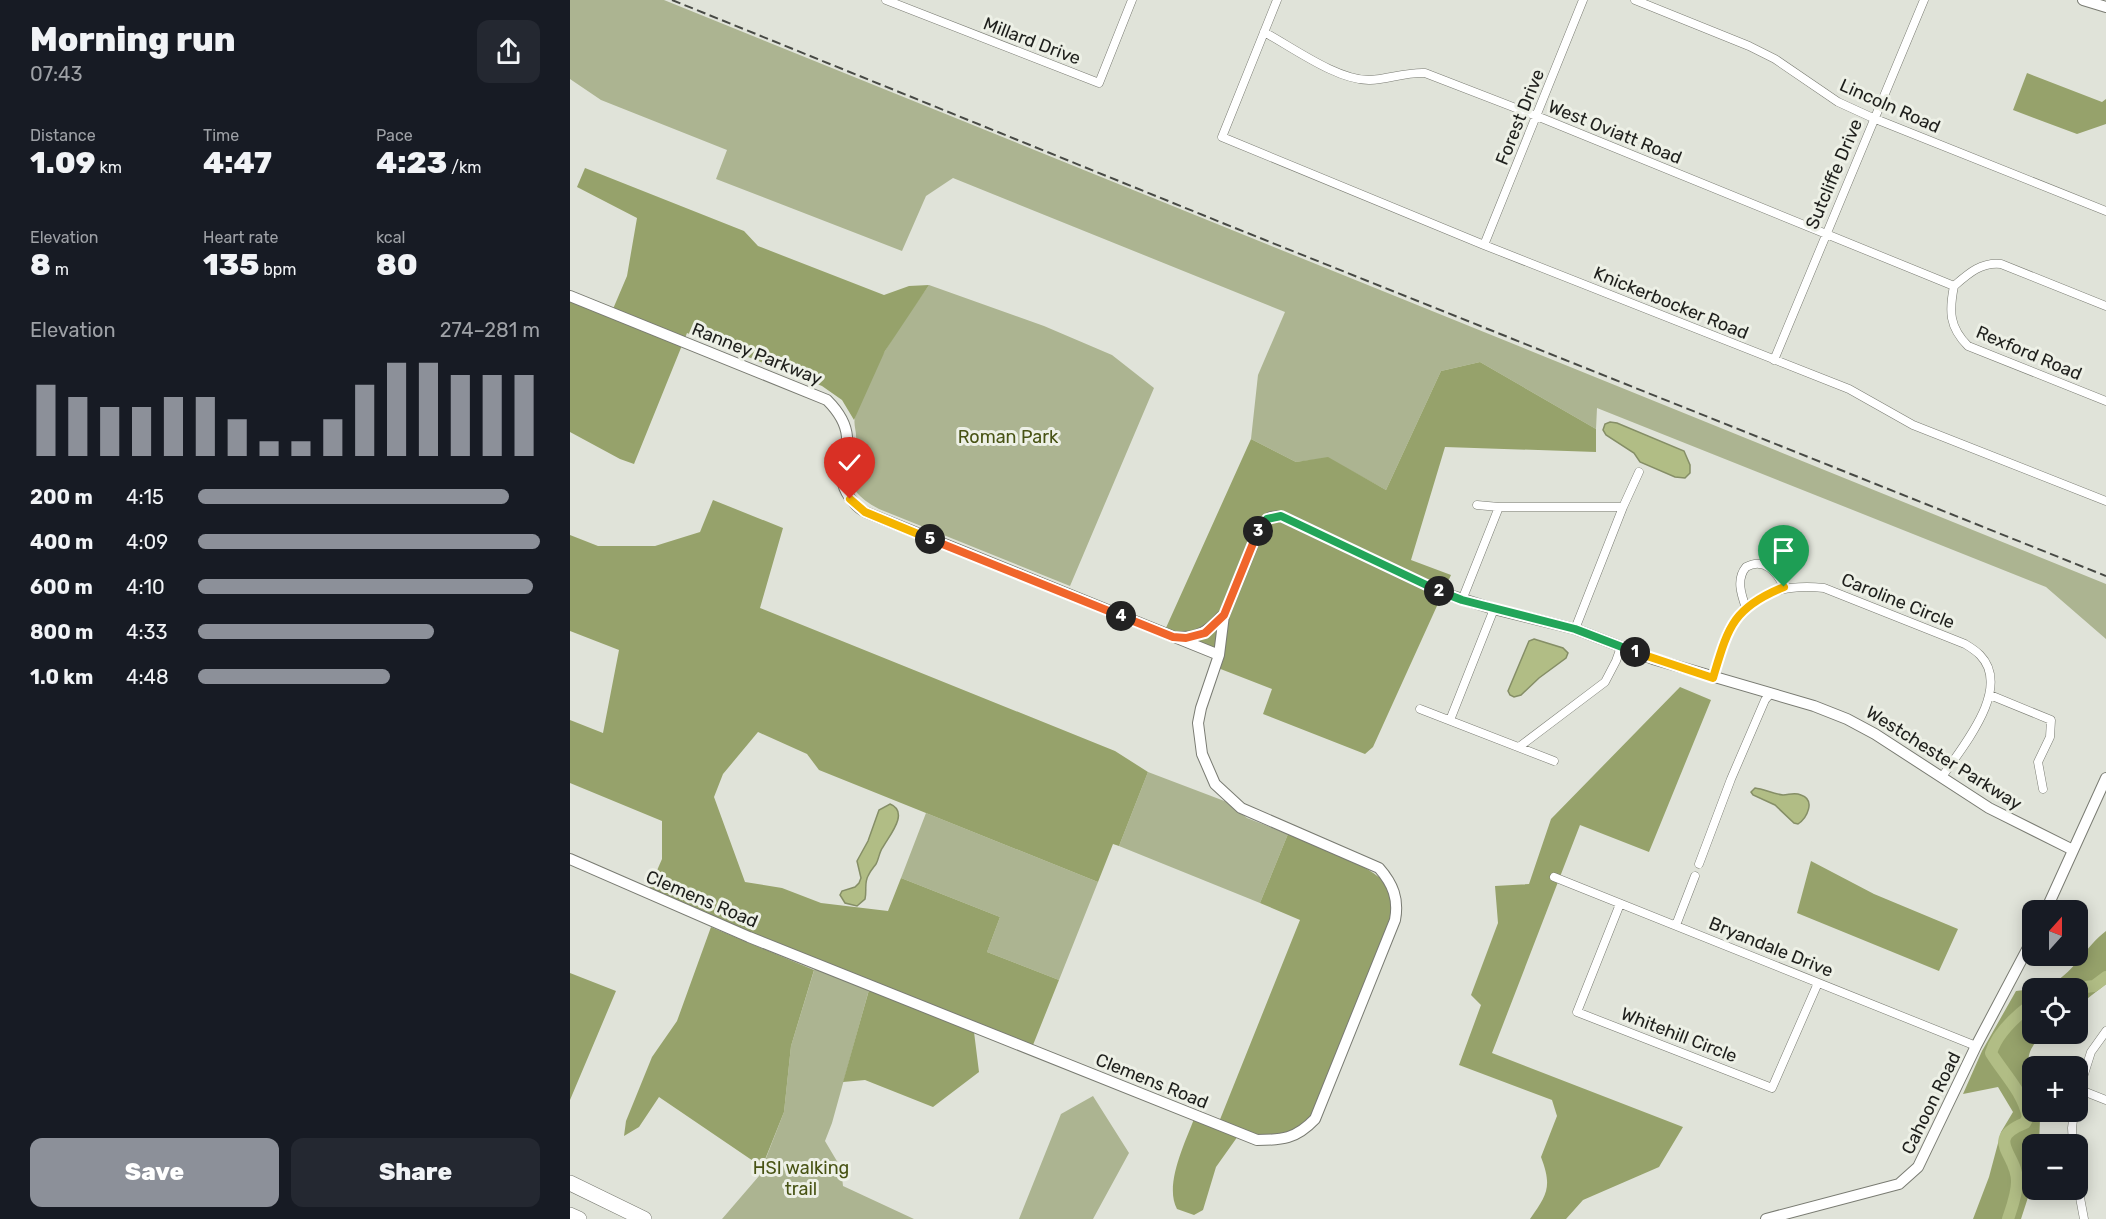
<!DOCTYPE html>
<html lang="en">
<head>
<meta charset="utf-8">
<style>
  body { margin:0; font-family:Rubik,sans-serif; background:#242831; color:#f1f3f6; height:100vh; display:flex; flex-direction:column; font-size:22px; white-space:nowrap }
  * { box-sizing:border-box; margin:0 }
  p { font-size:20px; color:#9ea1a6 }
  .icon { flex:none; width:33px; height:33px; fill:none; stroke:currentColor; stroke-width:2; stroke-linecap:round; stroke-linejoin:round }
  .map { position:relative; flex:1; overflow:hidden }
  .drawer { display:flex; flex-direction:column; background:#171b24; width:570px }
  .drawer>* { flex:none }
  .needle { width:39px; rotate:21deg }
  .tools { position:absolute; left:1452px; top:900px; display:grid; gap:12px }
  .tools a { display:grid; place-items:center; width:66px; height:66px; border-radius:12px; background:#171b24; box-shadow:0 3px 15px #0003; font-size:30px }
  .pin { position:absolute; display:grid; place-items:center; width:51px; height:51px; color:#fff; margin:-62px -26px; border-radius:50% 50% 50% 0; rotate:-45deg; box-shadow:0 0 6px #0007 }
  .pin .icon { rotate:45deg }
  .km { position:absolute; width:30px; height:30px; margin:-15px; border-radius:50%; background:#222; color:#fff; font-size:16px; line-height:30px; text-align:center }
  .round { display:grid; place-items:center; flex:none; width:63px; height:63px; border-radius:12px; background:#242831 }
  .headline { display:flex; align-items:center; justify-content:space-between; height:102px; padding:0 30px }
  h1 { font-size:33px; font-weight:800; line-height:45px }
  .figures { display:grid; grid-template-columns:repeat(3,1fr); gap:9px; height:102px; padding:6px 30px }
  .figures div { display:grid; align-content:center }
  .figures b { font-size:30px; font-weight:800 }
  .figures small { font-size:16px; font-weight:400 }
  .figures p { font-size:16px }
  .chart { height:168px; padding:12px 30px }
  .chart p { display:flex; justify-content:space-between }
  .chart svg { width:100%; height:108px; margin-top:6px; stroke:#8c9099; stroke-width:6 }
  .primary-button { display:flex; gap:12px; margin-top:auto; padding:12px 30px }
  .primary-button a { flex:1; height:69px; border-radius:12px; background:#8c9099; color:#fff; font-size:24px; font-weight:800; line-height:69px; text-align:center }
  .primary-button a+a { background:#242831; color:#f1f3f6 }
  ul { padding:0 30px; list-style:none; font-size:20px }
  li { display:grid; grid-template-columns:96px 72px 1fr; align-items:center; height:45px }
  li i { height:15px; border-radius:8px; background:#8c9099 }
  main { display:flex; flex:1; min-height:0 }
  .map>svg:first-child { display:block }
  .green { fill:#acb491 }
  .forest { fill:#96a26b }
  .water { fill:#b1bd85; stroke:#858e66; stroke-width:1.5 }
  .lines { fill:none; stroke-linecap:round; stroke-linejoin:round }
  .river { stroke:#b1bd85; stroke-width:12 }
  .minor-casing { stroke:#797b72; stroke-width:9 }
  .tertiary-casing { stroke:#797b72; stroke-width:12 }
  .motorway-casing { stroke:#797b72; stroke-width:16 }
  .minor { stroke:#fff; stroke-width:8 }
  .tertiary { stroke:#fff; stroke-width:10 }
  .motorway { stroke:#fff; stroke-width:15 }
  .rail { stroke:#474944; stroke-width:2; stroke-dasharray:9 4.5; stroke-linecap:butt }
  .split-1-casing { stroke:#fff; stroke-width:12 }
  .split-2-casing { stroke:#fff; stroke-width:12 }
  .split-3-casing { stroke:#fff; stroke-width:12 }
  .split-4-casing { stroke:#fff; stroke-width:12 }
  .split-5-casing { stroke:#fff; stroke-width:12 }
  .split-6-casing { stroke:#fff; stroke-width:12 }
  .split-1 { stroke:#f5b400; stroke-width:8 }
  .split-2 { stroke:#22a559; stroke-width:8 }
  .split-3 { stroke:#22a559; stroke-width:8 }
  .split-4 { stroke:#f0652b; stroke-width:8 }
  .split-5 { stroke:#f0652b; stroke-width:8 }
  .split-6 { stroke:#f5b400; stroke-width:8 }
  .labels { text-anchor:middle; stroke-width:6; stroke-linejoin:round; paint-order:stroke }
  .street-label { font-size:18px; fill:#1e1f1c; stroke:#edf0e6 }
  .park-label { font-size:18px; fill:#485314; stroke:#edf0e6 }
</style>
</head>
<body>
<main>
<section class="drawer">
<div class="headline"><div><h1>Morning run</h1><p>07:43</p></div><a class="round"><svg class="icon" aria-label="share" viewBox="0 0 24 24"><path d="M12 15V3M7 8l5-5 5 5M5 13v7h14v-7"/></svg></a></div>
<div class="figures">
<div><p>Distance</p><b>1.09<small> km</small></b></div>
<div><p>Time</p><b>4:47</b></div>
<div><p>Pace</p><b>4:23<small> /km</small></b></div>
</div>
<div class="figures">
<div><p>Elevation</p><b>8<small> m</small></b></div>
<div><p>Heart rate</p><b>135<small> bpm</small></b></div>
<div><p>kcal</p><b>80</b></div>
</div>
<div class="chart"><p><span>Elevation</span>274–281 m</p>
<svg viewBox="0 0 160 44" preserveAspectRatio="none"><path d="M5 44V15M15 44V20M25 44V24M35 44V24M45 44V20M55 44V20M65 44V29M75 44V38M85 44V38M95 44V29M105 44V15M115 44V6M125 44V6M135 44V11M145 44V11M155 44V11"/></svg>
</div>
<ul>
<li><b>200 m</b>4:15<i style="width:91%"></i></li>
<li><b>400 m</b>4:09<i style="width:100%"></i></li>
<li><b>600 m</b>4:10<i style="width:98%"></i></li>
<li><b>800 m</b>4:33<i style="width:69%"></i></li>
<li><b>1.0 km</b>4:48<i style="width:56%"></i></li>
</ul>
<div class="primary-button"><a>Save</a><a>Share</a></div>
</section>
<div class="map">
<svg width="1536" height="1219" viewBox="0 0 1536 1219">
  <rect width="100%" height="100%" fill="#e0e3d9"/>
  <path class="green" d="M 0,0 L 94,0 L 1536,584 L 1536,639 L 1476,587 L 1027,408 L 1026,429 L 910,362 L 871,371 L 816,490 L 758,458 L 726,462 L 681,439 L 688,375 L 715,312 L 383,178 L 356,196 L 332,251 L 146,179 L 157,150 L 31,100 L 0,79 Z
    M 359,285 L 474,326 L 542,355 L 584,388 L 500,586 L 309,509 C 272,489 280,476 286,440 C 287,432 283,425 285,417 C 300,368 330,326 359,285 Z
    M 578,772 L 657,802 L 677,818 L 718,834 L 690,903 L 549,846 Z
    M 356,813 L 528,882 L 489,980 L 417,952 L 430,917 L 331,878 Z
    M 246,964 L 300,986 L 262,1123 L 255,1141 L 271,1168 L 273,1186 L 344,1219 L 152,1219 L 189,1176 L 214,1112 L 221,1046 Z
    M 523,1096 L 559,1153 L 523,1219 L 449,1219 L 491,1114 Z"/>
  <path class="forest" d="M 1457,73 L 1532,102 L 1536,99 L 1536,124 L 1507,134 L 1443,110 Z
    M 15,168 L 174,231 L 188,246 L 314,295 L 339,286 L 359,285 L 315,351 L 284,420 L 272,400 L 252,386 L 117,333 L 64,464 L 50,459 L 0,432 L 0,300 L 40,316 L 57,276 L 67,218 L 7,187 Z
    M 910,362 L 1026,429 L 1026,452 L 875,447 L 841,560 L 881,575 L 803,747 L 795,754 L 693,714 L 702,689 L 648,668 L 653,653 L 595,630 L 681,439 L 726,462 L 758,457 L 816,490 L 871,371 Z
    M 143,500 L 213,528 L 190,608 L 545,751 L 578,772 L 549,846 L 543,844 L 528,882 L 249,770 L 237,754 L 188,732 L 153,774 L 144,797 L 175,882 L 212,888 L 251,903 L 318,911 L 331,878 L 430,917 L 417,952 L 489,980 L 463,1045 L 78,891 L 92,859 L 92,821 L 0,783 L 0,720 L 33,733 L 49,650 L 0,631 L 0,535 L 28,546 L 85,546 L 130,532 Z
    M 1110,687 L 1141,700 L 1079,852 L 1010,825 L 922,1053 L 1113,1127 L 1089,1167 L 1013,1200 L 996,1219 L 960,1219 C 978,1194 982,1186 971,1157 L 987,1116 L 982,1100 L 889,1065 L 911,1005 L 901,995 L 928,923 L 925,886 L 959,884 L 981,819 Z
    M 718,834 C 743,845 811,867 821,891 C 824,901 822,910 821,920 L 742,1117 C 712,1149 685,1136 649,1122 L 730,920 L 690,903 Z
    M 1241,861 L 1304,894 L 1388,929 L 1369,971 L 1227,913 Z
    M 141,927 L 244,970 L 221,1046 L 214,1112 L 192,1167 L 89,1097 L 69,1127 L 54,1136 L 56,1121 L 82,1057 L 107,1021 Z
    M 1536,931 L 1536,984 L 1508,1006 L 1508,988 L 1462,988 L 1462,1034 L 1474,1034 C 1454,1051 1457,1062 1462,1087 C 1463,1095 1462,1103 1462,1112 L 1468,1112 L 1470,1119 L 1469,1144 L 1462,1144 L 1462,1185 L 1451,1219 L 1403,1219 L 1419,1177 L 1431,1132 L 1443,1112 L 1428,1087 L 1393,1094 L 1412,1051 L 1446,991 C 1457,989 1473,989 1483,983 C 1505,971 1516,946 1536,931 Z
    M 0,973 L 46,991 L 0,1100 Z
    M 299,990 L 404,1032 L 409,1072 L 363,1107 L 295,1080 L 273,1082 Z
    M 624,1119 L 668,1136 L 646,1167 L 633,1210 L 624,1215 L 607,1209 C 594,1185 615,1143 624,1119 Z"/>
  <path class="water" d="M 1040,422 L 1047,423 L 1114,451 L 1120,465 L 1120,473 L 1115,478 L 1105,477 L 1070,462 L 1064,453 L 1036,435 L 1033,430 L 1035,424 Z
    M 964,639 L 993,648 L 998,653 L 996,658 L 969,678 L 951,695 L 944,697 L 940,695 L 938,691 L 959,641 Z
    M 1185,788 C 1194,789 1203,794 1213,795 C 1219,795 1224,792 1231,795 C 1246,800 1237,818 1228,824 L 1224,823 L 1205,805 L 1183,795 L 1181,792 Z
    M 320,804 C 340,812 319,836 313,847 C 309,852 309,859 306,864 C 303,868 300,871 298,876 C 294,883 297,891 295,899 L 287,906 L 275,903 L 270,895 L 272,891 L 285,887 L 289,883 L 291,878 L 287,861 L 298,841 L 309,810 Z"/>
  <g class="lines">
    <path class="river" d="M 1507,988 L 1524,986 L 1536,977
      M 1438,1219 C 1442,1207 1447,1194 1447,1182 C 1448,1154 1413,1140 1455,1123 L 1458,1117 C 1453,1092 1434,1074 1421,1053 C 1427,1033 1446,1016 1462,1004"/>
    <g class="minor-casing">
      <path id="minor" d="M 316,0 L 529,83 L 562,0
        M 707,0 L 652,137 L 914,245 L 1279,389 L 1343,425 L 1536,501
        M 1065,0 L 1179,46 L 1205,59 L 1268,102 L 1303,118 L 1536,211
        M 694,32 C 722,47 768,81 800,80 C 819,79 836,72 855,73 L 974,119 L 1384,286
        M 914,245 L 1013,0
        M 1384,286 C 1379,311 1379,327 1398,346 L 1536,401
        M 1384,286 C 1399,273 1411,262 1431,264 L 1536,306
        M 1204,360 L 1354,0
        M 907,505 L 929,507
        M 892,600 L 929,507 L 1053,507 L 1069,472
        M 1176,608 C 1171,594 1166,579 1176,567 C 1194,557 1207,572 1214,587
        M 1005,629 L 1053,507
        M 1143,678 C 1148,662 1151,644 1159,629 C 1181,592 1214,584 1254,588 L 1395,644 C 1400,647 1406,651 1410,655 C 1443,689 1391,748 1372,777
        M 1420,695 L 1481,720 L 1480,737 L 1468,762 L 1473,789
        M 850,709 L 984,761
        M 880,720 L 924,609
        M 949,747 L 1035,682 L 1046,661 L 1051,647
        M 1129,864 L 1161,779 L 1195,700 L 1201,693
        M 984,877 L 1406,1046
        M 1050,904 L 1007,1012 L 1202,1088 L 1248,983
        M 1106,925 L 1125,876
        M 1508,1089 L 1536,1100
        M 1508,1093 L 1521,1052 L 1536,1031
        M 1503,1144 L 1502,1128 L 1504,1112
        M 1508,1187 L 1514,1219"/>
    </g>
    <g class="tertiary-casing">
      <path id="tertiary" d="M 1513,0 L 1536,7
        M 0,296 L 257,400 C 267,410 276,422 277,437 C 277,446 273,455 272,465 C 269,485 279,502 295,512 L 649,655
        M 608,637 C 627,638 639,631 651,617
        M 0,859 L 179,937 L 687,1140 C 712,1140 726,1139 745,1119 L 825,920 C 829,899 823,884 809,868 L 671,808 L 645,784 L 632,754 L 628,723 L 631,708 L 649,655 L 654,615 L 690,527 L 701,517 L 711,516 L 873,593 L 924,609 L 1005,629 L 1083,659 L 1244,706 L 1277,719 L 1305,734 L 1419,808 L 1503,850
        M 1476,910 L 1536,778
        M 1196,1219 L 1329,1184 L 1348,1167 L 1406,1046 L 1462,940"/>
    </g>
    <g class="motorway-casing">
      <path id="motorway" d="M 0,1183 L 74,1219
        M 0,1215 L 9,1219"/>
    </g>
    <use href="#minor" class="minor"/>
    <use href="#tertiary" class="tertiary"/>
    <use href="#motorway" class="motorway"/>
    <path class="rail" d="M 102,0 L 655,224 L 1536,576"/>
  </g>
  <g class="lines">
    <g class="split-1-casing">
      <path id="split-1" d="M 1065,652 L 1143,678 C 1158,628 1162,608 1214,587"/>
    </g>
    <g class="split-2-casing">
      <path id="split-2" d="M 869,591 L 892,600 L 1005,629 L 1065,652"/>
    </g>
    <g class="split-3-casing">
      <path id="split-3" d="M 688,531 L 697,519 L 711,516 L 869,591"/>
    </g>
    <g class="split-4-casing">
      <path id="split-4" d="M 551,616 L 603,637 L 616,638 L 635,633 L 654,615 L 688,531"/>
    </g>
    <g class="split-5-casing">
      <path id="split-5" d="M 360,539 L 551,616"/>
    </g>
    <g class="split-6-casing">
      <path id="split-6" d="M 280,499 L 295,512 L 360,539"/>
    </g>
    <use href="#split-1" class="split-1"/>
    <use href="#split-2" class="split-2"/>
    <use href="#split-3" class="split-3"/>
    <use href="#split-4" class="split-4"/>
    <use href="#split-5" class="split-5"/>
    <use href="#split-6" class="split-6"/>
  </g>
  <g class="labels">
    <g class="street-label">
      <text transform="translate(462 41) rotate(21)" y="6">Millard Drive</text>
      <text transform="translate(1320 106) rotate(24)" y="6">Lincoln Road</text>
      <text transform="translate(950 117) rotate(-68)" y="6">Forest Drive</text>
      <text transform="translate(1045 132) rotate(22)" y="6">West Oviatt Road</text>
      <text transform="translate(1264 174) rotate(-67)" y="6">Sutcliffe Drive</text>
      <text transform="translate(1101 303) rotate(22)" y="6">Knickerbocker Road</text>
      <text transform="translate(1459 353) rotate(23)" y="6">Rexford Road</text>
      <text transform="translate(187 354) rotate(22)" y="6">Ranney Parkway</text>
      <text transform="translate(1328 601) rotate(22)" y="6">Caroline Circle</text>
      <text transform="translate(1374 758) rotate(32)" y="6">Westchester Parkway</text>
      <text transform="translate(132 899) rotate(23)" y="6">Clemens Road</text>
      <text transform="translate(1201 947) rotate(22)" y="6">Bryandale Drive</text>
      <text transform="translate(1109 1035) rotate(21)" y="6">Whitehill Circle</text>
      <text transform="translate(582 1081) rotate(22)" y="6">Clemens Road</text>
      <text transform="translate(1361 1103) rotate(-64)" y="6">Cahoon Road</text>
    </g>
    <g class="park-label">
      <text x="438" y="443">Roman Park</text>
      <text x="231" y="1174">HSI walking<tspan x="231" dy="21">trail</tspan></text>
    </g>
  </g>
</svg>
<div class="tools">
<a><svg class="needle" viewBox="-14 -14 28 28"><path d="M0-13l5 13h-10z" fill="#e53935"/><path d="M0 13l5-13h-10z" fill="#9ea1a6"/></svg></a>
<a><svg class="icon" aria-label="locate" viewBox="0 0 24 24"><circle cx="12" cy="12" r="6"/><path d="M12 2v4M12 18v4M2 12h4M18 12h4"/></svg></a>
<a>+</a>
<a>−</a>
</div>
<div class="pin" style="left:1214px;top:587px;background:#1e9e55"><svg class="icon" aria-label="arrive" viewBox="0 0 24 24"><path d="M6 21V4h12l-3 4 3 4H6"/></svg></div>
<div class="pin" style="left:280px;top:499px;background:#d93025"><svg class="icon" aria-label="check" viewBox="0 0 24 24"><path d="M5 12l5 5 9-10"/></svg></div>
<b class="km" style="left:1065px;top:652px">1</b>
<b class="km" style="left:869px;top:591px">2</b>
<b class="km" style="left:688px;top:531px">3</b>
<b class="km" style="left:551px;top:616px">4</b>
<b class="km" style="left:360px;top:539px">5</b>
</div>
</main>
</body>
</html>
